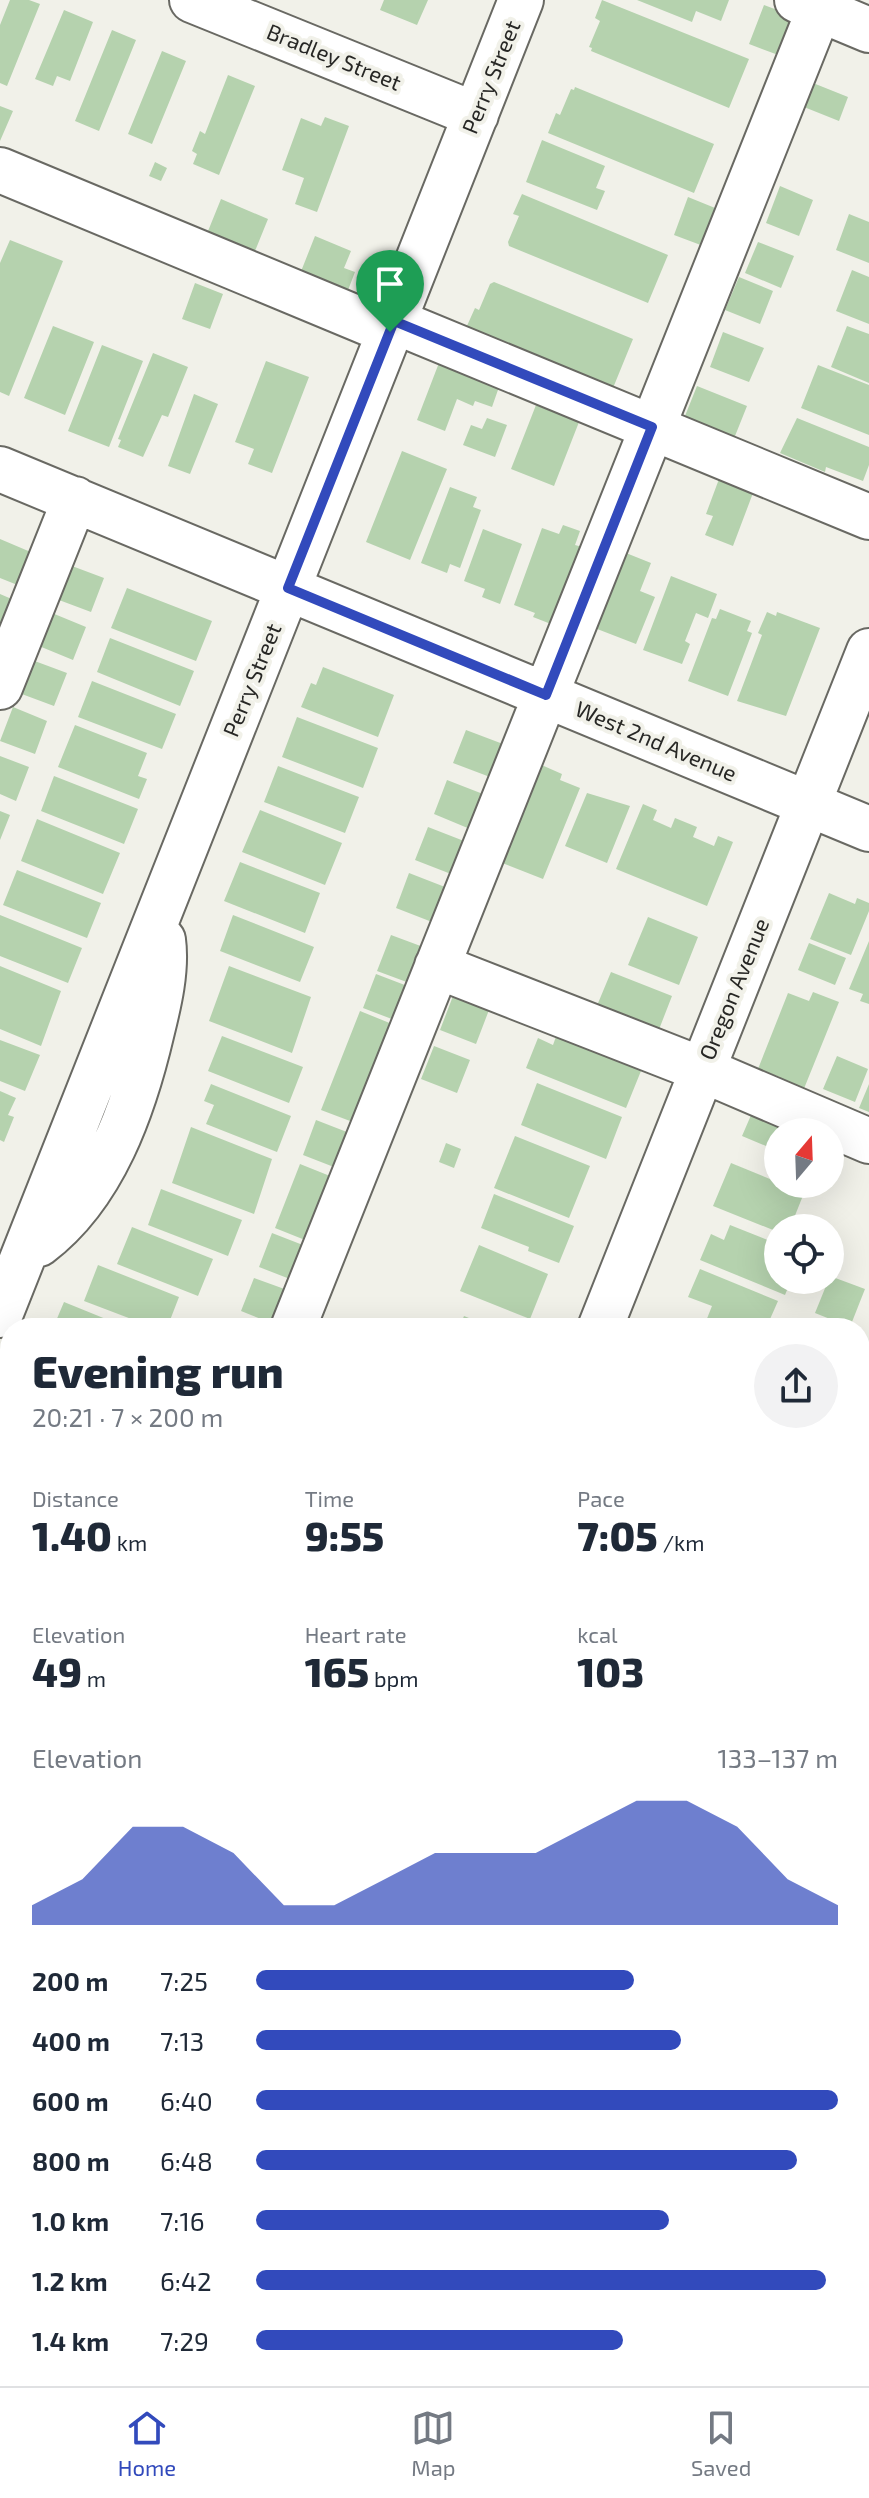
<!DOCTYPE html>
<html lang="en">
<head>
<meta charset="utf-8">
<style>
  body { margin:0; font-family:"Exo 2",sans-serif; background:#f2f2f3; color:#1f2937; height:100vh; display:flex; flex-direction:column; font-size:30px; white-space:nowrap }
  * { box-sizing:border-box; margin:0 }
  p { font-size:26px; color:#747a83 }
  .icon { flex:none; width:44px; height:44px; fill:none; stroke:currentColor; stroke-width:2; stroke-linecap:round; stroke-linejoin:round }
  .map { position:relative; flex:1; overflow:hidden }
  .details { position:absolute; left:0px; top:1318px; width:870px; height:1068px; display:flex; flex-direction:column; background:#fff; border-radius:32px 32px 0 0; box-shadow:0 8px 32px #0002 }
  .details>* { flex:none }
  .needle { width:52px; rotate:19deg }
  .fabs { position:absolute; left:764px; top:1118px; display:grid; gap:16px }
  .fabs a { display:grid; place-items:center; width:80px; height:80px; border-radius:50%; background:#fff; box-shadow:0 8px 32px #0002; font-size:40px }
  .pin { position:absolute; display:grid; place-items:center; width:68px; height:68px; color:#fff; margin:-82px -34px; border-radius:50% 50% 50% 0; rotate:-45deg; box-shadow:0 0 8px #0007 }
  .pin .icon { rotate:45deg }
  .round { display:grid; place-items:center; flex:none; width:84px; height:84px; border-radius:42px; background:#f2f2f3 }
  .summary { display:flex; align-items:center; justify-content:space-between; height:136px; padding:0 32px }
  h1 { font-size:44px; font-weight:800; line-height:60px }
  .figures { display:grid; grid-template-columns:repeat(3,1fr); gap:12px; height:136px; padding:8px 32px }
  .figures div { display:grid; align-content:center }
  .figures b { font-size:40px; font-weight:800 }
  .figures small { font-size:22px; font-weight:400 }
  .figures p { font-size:22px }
  .chart { height:224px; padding:16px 32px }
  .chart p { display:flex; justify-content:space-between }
  .chart svg { width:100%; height:144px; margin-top:8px; fill:#324abc; opacity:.7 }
  ul { padding:0 32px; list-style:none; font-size:26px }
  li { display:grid; grid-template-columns:128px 96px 1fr; align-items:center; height:60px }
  li i { height:20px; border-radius:10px; background:#324abc }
  .tabs { display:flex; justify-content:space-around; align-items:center; height:112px; border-top:2px solid #e0e1e3; background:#fff; font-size:22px; color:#747a83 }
  .tabs a { display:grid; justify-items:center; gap:4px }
  .tabs .selected { color:#324abc }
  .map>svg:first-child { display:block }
  .built { fill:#e5e5d7 }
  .green { fill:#e1bcad }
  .building { fill:#b5d2ae }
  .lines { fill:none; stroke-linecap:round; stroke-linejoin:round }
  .minor-casing { stroke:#696963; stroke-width:48 }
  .minor { stroke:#fff; stroke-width:44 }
  .route-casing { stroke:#fff; stroke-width:16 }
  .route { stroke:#324abc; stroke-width:10 }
  .labels { text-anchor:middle; stroke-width:8; stroke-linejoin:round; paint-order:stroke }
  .street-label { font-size:22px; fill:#272725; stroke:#f1f1e9 }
</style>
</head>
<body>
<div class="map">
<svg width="869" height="2386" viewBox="0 0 869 2386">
  <rect width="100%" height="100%" fill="#f1f1e9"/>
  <path class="built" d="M 860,2007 L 869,2011 L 869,2386 L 273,2386 L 277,2376 L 860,2376 Z"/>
  <path class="green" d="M 314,2376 L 694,2376 L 690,2386 L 310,2386 Z"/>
  <path class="building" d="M 10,0 L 29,0 L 40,4 L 7,86 L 0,83 L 0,25 Z
    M 384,0 L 428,0 L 417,25 L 380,10 Z
    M 602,0 L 749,59 L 729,108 L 591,51 L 592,48 L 589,47 L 600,21 L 595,18 Z
    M 637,0 L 729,0 L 721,21 L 696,11 L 692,22 Z
    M 764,5 L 796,17 L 781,56 L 749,44 Z
    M 64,10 L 93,22 L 70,81 L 57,76 L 53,86 L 35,79 Z
    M 112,30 L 136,40 L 99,131 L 75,121 Z
    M 162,51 L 186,61 L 152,144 L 128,134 Z
    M 228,75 L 255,86 L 219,175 L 193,164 L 197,154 L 192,151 L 200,131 L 205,134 Z
    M 813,83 L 848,97 L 839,121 L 804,107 Z
    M 575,87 L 714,144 L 694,193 L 548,133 L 556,113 L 560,115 L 571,89 L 574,90 Z
    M 0,106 L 13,111 L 0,141 Z
    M 325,117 L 349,126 L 317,212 L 295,204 L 304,178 L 282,170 L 301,118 L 321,126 Z
    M 542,140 L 605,166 L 596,188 L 605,191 L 597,210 L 526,182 Z
    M 155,162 L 167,168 L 161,181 L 149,176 Z
    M 780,186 L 813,200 L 799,236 L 766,223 Z
    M 522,194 L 668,255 L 648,303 L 509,246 L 508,242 L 519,216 L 513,214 Z
    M 688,197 L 720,210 L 706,247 L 674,235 Z
    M 221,199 L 268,219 L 253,256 L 206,236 Z
    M 849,214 L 869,222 L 869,263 L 836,250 Z
    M 315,236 L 351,251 L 344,268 L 355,272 L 345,298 L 298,279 Z
    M 10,240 L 63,261 L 9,396 L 0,392 L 0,263 Z
    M 758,242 L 794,256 L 781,288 L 745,273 Z
    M 852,270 L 869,277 L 869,324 L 836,311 Z
    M 739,277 L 773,291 L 760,324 L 725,310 Z
    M 494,282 L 633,339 L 613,388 L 466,328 L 475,308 L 479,310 L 490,284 Z
    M 195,283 L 223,294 L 210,329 L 182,319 Z
    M 53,326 L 94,342 L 65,415 L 24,398 Z
    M 847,326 L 869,334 L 869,383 L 831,367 Z
    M 723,332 L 764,348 L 749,382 L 710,367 Z
    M 102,345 L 143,361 L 109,447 L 68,431 Z
    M 153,353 L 188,367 L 168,417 L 162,415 L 143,457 L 118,447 L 121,440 L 118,439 Z
    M 442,355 L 499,387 L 492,407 L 475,401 L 473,406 L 457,399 L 445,431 L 417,420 Z
    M 266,361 L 309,377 L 272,473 L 248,464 L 254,449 L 235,442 Z
    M 818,365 L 869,385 L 869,435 L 801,408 Z
    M 697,386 L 747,406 L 733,441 L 683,421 Z
    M 194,394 L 218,404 L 190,474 L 168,466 Z
    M 536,405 L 579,422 L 554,486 L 511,469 Z
    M 487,418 L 507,425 L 495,457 L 463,445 L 471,425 L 482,429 Z
    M 797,418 L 869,447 L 869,465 L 863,481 L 826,467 L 825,472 L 780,453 Z
    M 402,451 L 447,469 L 410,560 L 366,542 Z
    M 719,479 L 753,493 L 733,546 L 705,535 L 713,516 L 706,514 Z
    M 450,487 L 477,497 L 473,507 L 481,510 L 460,568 L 450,564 L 447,573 L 421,563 Z
    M 563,525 L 580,531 L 575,545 L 586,548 L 556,626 L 533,617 L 535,613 L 514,605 L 542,528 L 559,534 Z
    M 483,529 L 522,544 L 500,604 L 482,597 L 485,589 L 464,581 Z
    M 0,539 L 33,553 L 20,586 L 0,578 Z
    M 621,551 L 651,563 L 640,591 L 655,597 L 636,644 L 592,627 Z
    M 72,566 L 104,578 L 91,612 L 59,600 Z
    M 671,576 L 717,594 L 708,618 L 696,613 L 685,641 L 690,644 L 682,664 L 643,650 Z
    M 127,588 L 212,621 L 196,661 L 111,628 Z
    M 0,594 L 14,600 L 0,636 Z
    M 720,609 L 751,621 L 747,631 L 752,633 L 728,696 L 688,681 L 712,618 L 716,619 Z
    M 767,612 L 776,616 L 777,612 L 820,628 L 786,716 L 737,701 L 762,635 L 758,633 Z
    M 52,613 L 86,627 L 73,660 L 39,646 Z
    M 110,638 L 194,671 L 180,706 L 97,672 Z
    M 32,660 L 67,673 L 54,706 L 19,693 Z
    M 323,667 L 394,695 L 378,737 L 301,707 L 311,683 L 316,685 Z
    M 92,681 L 176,714 L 162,749 L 78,717 Z
    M 13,707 L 47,721 L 35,754 L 0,741 Z
    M 297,717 L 378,748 L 363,788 L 282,757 Z
    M 75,725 L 147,753 L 138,776 L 147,779 L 139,799 L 58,767 Z
    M 466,730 L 503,744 L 490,777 L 453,763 Z
    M 0,756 L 29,767 L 16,801 L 0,794 Z
    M 537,763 L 562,774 L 560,780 L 580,788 L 543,879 L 497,861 Z
    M 278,766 L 359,797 L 345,833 L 264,802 Z
    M 54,776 L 138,809 L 124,844 L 41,811 Z
    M 447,780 L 483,794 L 470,829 L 434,814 Z
    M 587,793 L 630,806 L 607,863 L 565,846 Z
    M 643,804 L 657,810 L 653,820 L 671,828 L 675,818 L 697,827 L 693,837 L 714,846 L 718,836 L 733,842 L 707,906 L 616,869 Z
    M 260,810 L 342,843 L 325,885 L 242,852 Z
    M 0,811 L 10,815 L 0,840 Z
    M 37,819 L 120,853 L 103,894 L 21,861 Z
    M 428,827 L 464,841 L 451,874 L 415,860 Z
    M 240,862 L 320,893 L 305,933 L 224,901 Z
    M 17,870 L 101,903 L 87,938 L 3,905 Z
    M 409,873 L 445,887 L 432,922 L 396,908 Z
    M 829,893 L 855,904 L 857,898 L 869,903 L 869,911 L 851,955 L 810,939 Z
    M 0,915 L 82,948 L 68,983 L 0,956 Z
    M 233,915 L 314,947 L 300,982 L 220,951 Z
    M 648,917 L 698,937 L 679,985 L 628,965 Z
    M 391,935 L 426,948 L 412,984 L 377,971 Z
    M 869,941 L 869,1004 L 860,1001 L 863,994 L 849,989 Z
    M 809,943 L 846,958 L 835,985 L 798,970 Z
    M 0,966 L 61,991 L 41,1046 L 0,1029 Z
    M 229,966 L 311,997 L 292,1053 L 209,1021 Z
    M 611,972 L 672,996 L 658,1032 L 596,1008 Z
    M 376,974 L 410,987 L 397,1021 L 363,1008 Z
    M 813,992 L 839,1002 L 801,1096 L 776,1086 L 780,1077 L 758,1069 L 788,993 L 809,1001 Z
    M 453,996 L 489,1010 L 476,1044 L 440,1030 Z
    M 360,1011 L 397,1026 L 358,1124 L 321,1110 Z
    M 558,1031 L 643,1066 L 626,1108 L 526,1068 L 538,1038 L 553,1045 Z
    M 222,1036 L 303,1067 L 289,1103 L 208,1071 Z
    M 0,1040 L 40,1055 L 25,1091 L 0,1081 Z
    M 434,1046 L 470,1060 L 457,1093 L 421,1079 Z
    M 837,1056 L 868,1069 L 855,1102 L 823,1089 Z
    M 537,1083 L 622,1117 L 606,1159 L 521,1125 Z
    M 211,1084 L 291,1116 L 277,1152 L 206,1124 L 214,1105 L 204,1101 Z
    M 869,1084 L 869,1112 L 859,1108 Z
    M 0,1091 L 16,1098 L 8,1115 L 14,1117 L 4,1142 L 0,1140 Z
    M 755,1106 L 826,1132 L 778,1132 L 778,1151 L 742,1136 Z
    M 316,1120 L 352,1134 L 339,1169 L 303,1155 Z
    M 191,1127 L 272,1159 L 254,1214 L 172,1183 Z
    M 515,1136 L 590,1166 L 569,1218 L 494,1188 Z
    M 446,1143 L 461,1149 L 454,1168 L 439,1162 Z
    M 731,1163 L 804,1193 L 790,1228 L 778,1228 L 778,1232 L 713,1206 Z
    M 300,1164 L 335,1178 L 310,1242 L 275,1228 Z
    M 161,1189 L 242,1220 L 228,1256 L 148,1225 Z
    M 494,1194 L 574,1226 L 559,1263 L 528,1251 L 529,1247 L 481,1228 Z
    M 730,1225 L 778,1244 L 778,1280 L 791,1280 L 785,1295 L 700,1260 L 711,1234 L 724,1240 Z
    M 132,1227 L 213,1259 L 198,1296 L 117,1264 Z
    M 272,1233 L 308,1247 L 295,1281 L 259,1267 Z
    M 479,1245 L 548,1274 L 530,1319 L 460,1291 Z
    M 98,1265 L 179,1297 L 167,1328 L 155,1328 L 84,1301 Z
    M 700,1269 L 778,1301 L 767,1326 L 748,1318 L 743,1328 L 723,1328 L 706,1321 L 712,1306 L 688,1297 Z
    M 830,1276 L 865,1289 L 850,1327 L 815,1313 Z
    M 254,1278 L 290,1291 L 276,1325 L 241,1311 Z
    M 64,1302 L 128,1328 L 53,1328 Z
    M 464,1316 L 494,1328 L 459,1328 Z
    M 238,1318 L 262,1328 L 234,1328 Z
    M 1,1461 L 10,1464 L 10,1505 L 0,1501 Z
    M 866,1468 L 869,1469 L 869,1508 L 860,1504 L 860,1483 Z
    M 0,1510 L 10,1514 L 10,1563 L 0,1559 Z
    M 860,1522 L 869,1525 L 869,1566 L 860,1562 Z
    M 0,1707 L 10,1711 L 10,1844 L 0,1840 Z
    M 869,1714 L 869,1742 L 860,1739 Z
    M 860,1758 L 869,1761 L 869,1796 L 860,1792 Z
    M 860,1801 L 869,1805 L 869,1853 L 860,1849 Z
    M 860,1859 L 869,1862 L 869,1898 L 864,1911 L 860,1910 Z
    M 0,1889 L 10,1893 L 10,1977 L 0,1973 Z
    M 869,2318 L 869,2380 L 860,2376 L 860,2340 Z
    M 85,2376 L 220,2376 L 216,2386 L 71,2386 L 73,2382 L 81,2385 Z"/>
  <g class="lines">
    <g class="minor-casing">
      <path id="minor" d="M 192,0 L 476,115
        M 797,0 L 869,30
        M 0,170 L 390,332
        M 394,321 L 869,517
        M 0,469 L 869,829
        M 0,687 L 75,499
        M 437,966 L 703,1070 L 869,1141
        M 39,1244 C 104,1195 134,1108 152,1031 C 159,1003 167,969 163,940
        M 0,1315 L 521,0
        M 293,1328 L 823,0
        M 600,1328 L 869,651
        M 860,1430 L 869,1408
        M 0,1631 L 10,1636
        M 0,1871 L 10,1875
        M 860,1983 L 869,1986
        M 0,2043 L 10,2019
        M 860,2105 L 869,2082
        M 0,2355 L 10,2329
        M 262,2386 L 266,2376
        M 746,2386 L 750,2376"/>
    </g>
    <use href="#minor" class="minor"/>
  </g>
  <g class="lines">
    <g class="route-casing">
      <path id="route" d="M 394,321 L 652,427 L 546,695 L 288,588 Z"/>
    </g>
    <use href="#route" class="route"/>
  </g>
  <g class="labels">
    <g class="street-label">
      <text transform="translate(334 57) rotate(22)" y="8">Bradley Street</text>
      <text transform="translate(491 77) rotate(-68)" y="8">Perry Street</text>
      <text transform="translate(252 680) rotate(-68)" y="8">Perry Street</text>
      <text transform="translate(656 741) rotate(23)" y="8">West 2nd Avenue</text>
      <text transform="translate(734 989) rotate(-68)" y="8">Oregon Avenue</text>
    </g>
  </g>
</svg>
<div class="fabs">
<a><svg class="needle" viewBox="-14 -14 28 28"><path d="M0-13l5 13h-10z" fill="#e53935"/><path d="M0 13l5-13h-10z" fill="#747a83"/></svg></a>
<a><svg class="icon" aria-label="locate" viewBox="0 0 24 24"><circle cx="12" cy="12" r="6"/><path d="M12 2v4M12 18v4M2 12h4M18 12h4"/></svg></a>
</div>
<div class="pin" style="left:390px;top:332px;background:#1e9e55"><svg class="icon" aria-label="arrive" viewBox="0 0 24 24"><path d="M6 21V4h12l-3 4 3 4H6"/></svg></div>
<section class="details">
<div class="summary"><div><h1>Evening run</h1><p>20:21 · 7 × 200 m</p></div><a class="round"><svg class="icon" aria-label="share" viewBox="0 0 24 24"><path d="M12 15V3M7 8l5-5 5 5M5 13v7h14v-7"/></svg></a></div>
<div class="figures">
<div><p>Distance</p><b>1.40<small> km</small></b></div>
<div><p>Time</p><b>9:55</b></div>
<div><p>Pace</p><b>7:05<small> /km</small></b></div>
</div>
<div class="figures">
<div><p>Elevation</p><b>49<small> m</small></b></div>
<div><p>Heart rate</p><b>165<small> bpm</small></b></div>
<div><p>kcal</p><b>103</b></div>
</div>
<div class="chart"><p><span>Elevation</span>133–137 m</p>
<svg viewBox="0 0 160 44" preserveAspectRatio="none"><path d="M0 44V38L10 30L20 14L30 14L40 22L50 38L60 38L70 30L80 22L90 22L100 22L110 14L120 6L130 6L140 14L150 30L160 38V44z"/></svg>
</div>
<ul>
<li><b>200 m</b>7:25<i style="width:65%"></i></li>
<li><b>400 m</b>7:13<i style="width:73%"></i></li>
<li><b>600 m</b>6:40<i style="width:100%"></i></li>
<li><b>800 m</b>6:48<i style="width:93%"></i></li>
<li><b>1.0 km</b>7:16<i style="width:71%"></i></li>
<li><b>1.2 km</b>6:42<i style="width:98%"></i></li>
<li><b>1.4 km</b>7:29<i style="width:63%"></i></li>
</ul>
</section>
</div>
<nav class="tabs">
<a class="selected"><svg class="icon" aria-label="home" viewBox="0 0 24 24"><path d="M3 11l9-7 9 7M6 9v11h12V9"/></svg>Home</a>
<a><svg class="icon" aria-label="map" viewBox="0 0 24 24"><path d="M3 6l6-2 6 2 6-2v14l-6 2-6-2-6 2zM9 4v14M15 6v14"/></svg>Map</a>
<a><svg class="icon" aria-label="saved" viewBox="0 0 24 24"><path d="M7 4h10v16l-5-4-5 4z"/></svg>Saved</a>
</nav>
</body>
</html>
